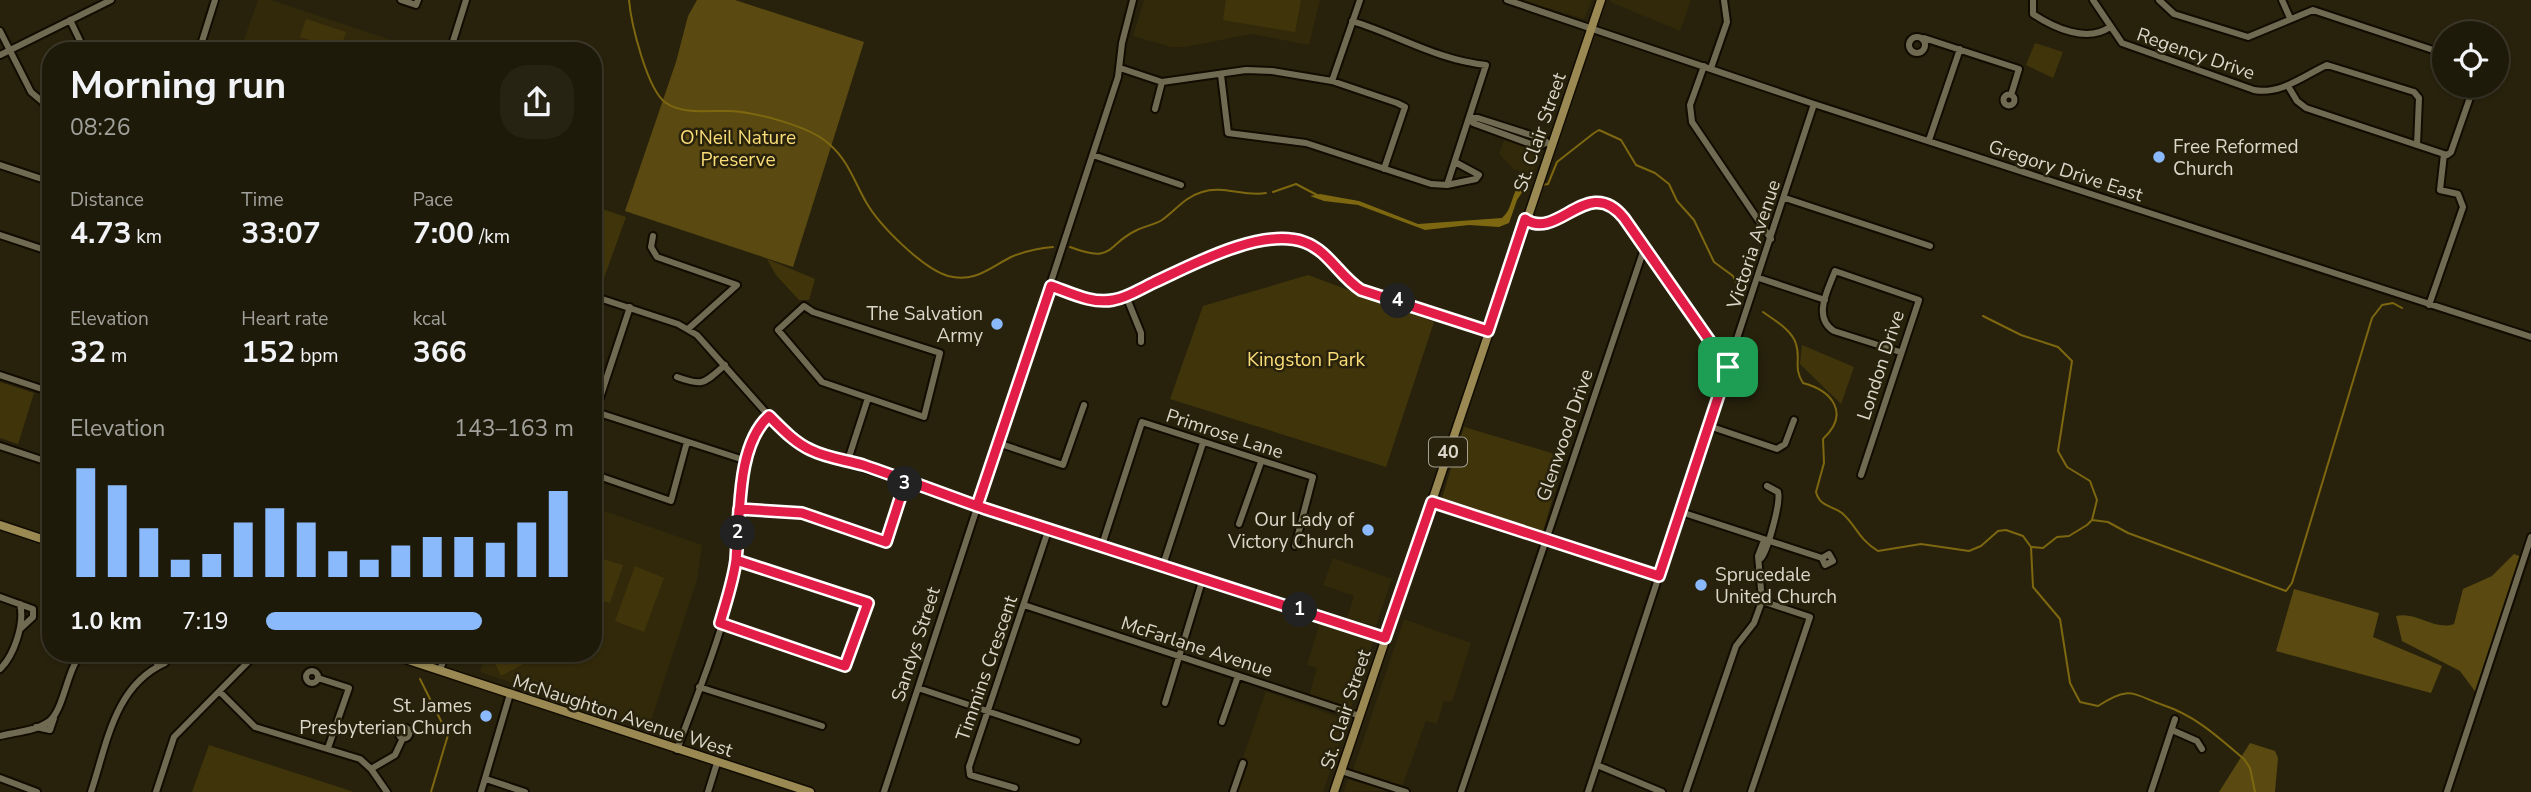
<!DOCTYPE html>
<html lang="en">
<head>
<meta charset="utf-8">
<style>
  body { margin:0; font-family:"Nunito Sans",sans-serif; background:#262312; color:#f1f3f6; height:100vh; display:flex; flex-direction:column; font-size:26px; white-space:nowrap }
  * { box-sizing:border-box; margin:0 }
  p { font-size:23px; color:#a1a19c }
  .icon { flex:none; width:38px; height:38px; fill:none; stroke:currentColor; stroke-width:2; stroke-linecap:round; stroke-linejoin:round }
  .map { position:relative; flex:1; overflow:hidden }
  .sheet { position:absolute; left:42px; top:42px; width:560px; height:620px; display:flex; flex-direction:column; background:#1e1a09; border-radius:28px; box-shadow:0 2px 5px #0004,0 0 0 2px #3c382a }
  .sheet>* { flex:none }
  .tools { position:absolute; left:2432px; top:21px; display:grid; gap:14px }
  .tools a { display:grid; place-items:center; width:77px; height:77px; border-radius:50%; background:#1e1a09; box-shadow:0 2px 5px #0004,0 0 0 2px #3c382a; font-size:35px }
  .pin { position:absolute; display:grid; place-items:center; width:60px; height:60px; color:#fff; margin:-30px; border-radius:14px; box-shadow:0 4px 10px #0006 }
  .km { position:absolute; width:35px; height:35px; margin:-18px; border-radius:50%; background:#222; color:#fff; font-size:19px; line-height:35px; text-align:center }
  .round { display:grid; place-items:center; flex:none; width:74px; height:74px; border-radius:28px; background:#262312 }
  .head { display:flex; align-items:center; justify-content:space-between; height:119px; padding:0 28px }
  h1 { font-size:38px; font-weight:700; line-height:52px }
  .metrics { display:grid; grid-template-columns:repeat(3,1fr); gap:10px; height:119px; padding:7px 28px }
  .metrics div { display:grid; align-content:center }
  .metrics b { font-size:30px; font-weight:700 }
  .metrics small { font-size:19px; font-weight:400 }
  .metrics p { font-size:19px }
  .chart { height:196px; padding:14px 28px }
  .chart p { display:flex; justify-content:space-between }
  .chart svg { width:100%; height:126px; margin-top:7px; stroke:#8abafc; stroke-width:6 }
  ul { padding:0 28px; list-style:none; font-size:23px }
  li { display:grid; grid-template-columns:112px 84px 1fr; align-items:center; height:52px }
  li i { height:18px; border-radius:9px; background:#8abafc }
  .map>svg:first-child { display:block }
  .built { fill:#31290a }
  .green { fill:#40350a }
  .forest { fill:#5a4a11 }
  .water { fill:#7d6710 }
  .lines { fill:none; stroke-linecap:round; stroke-linejoin:round }
  .stream { stroke:#7d6710; stroke-width:2 }
  .minor-casing { stroke:#110b00; stroke-width:10 }
  .major-casing { stroke:#110b00; stroke-width:11 }
  .minor { stroke:#716a52; stroke-width:6 }
  .major { stroke:#9a8952; stroke-width:8 }
  .route-casing { stroke:#fff; stroke-width:14 }
  .route { stroke:#e11d48; stroke-width:9 }
  .poi-dot { fill:#8abafc; stroke:#28220c; stroke-width:2.5 }
  .labels { text-anchor:middle; stroke-width:5; stroke-linejoin:round; paint-order:stroke }
  .shield { fill:#28220c; stroke:#a5a191; stroke-width:2 }
  .shield-label { font-size:18px; font-weight:bold; fill:#dbd7ca }
  .street-label { font-size:19px; fill:#dbd7ca; stroke:#28220c }
  .park-label { font-size:19px; fill:#fbdd78; stroke:#28220c }
  .poi-label { font-size:19px; fill:#dbd7ca; stroke:#28220c; text-anchor:end }
</style>
</head>
<body>
<div class="map">
<svg width="2531" height="792" viewBox="0 0 2531 792">
  <rect width="100%" height="100%" fill="#28220c"/>
  <path class="built" d="M 258,0 L 271,0 L 424,51 L 240,51 Z
    M 1144,0 L 1320,0 L 1309,45 L 1251,34 L 1186,47 L 1171,47 L 1133,36 Z
    M 1521,0 L 1592,0 L 1584,19 Z
    M 1611,0 L 1691,0 L 1680,31 L 1610,2 Z
    M 1505,138 L 1539,150 L 1533,176 L 1513,169 L 1499,154 Z
    M 593,507 L 702,545 L 697,580 L 648,730 L 480,672 L 486,653 L 593,653 Z
    M 1333,558 L 1392,579 L 1376,626 L 1347,618 L 1354,596 L 1323,585 Z
    M 1404,619 L 1471,643 L 1452,702 L 1444,701 L 1437,724 L 1426,721 L 1402,787 L 1353,770 Z
    M 1320,622 L 1374,639 L 1351,709 L 1309,696 L 1317,668 L 1307,665 Z
    M 1266,691 L 1338,717 L 1345,728 L 1323,792 L 1238,792 L 1248,762 L 1242,760 Z
    M 1348,779 L 1392,791 L 1344,792 Z"/>
  <path class="green" d="M 1226,0 L 1301,0 L 1295,32 L 1223,20 Z
    M 306,19 L 346,32 L 340,50 L 300,37 Z
    M 2035,43 L 2063,52 L 2053,78 L 2026,65 Z
    M 593,206 L 626,217 L 600,289 L 593,287 Z
    M 767,259 L 815,279 L 809,300 L 799,300 L 776,275 Z
    M 1308,275 L 1434,322 L 1386,467 L 1170,399 L 1203,306 Z
    M 1802,345 L 1854,367 L 1841,404 L 1800,364 Z
    M 0,382 L 34,393 L 18,444 L 0,438 Z
    M 1464,427 L 1565,457 L 1543,531 L 1442,498 Z
    M 593,556 L 623,565 L 610,603 L 593,598 Z
    M 635,566 L 664,578 L 644,632 L 615,621 Z
    M 495,653 L 520,653 L 525,663 L 501,676 L 491,655 Z
    M 209,745 L 354,792 L 192,792 Z"/>
  <path class="forest" d="M 697,0 L 735,0 L 864,42 L 793,267 L 625,211 L 676,62 L 688,16 Z
    M 2514,554 L 2524,558 L 2477,694 L 2460,671 L 2402,641 L 2396,616 C 2416,611 2435,631 2454,624 L 2463,589 L 2492,576 Z
    M 2294,589 L 2379,613 L 2373,637 L 2442,666 L 2431,693 L 2276,651 Z
    M 2250,743 L 2275,751 L 2278,758 L 2275,792 L 2219,792 Z"/>
  <path class="water" d="M 1530,180 L 1517,200 L 1509,223 L 1499,227 L 1469,225 L 1425,230 L 1358,205 L 1324,201 L 1310,196 L 1320,194 L 1359,201 L 1418,224 L 1502,218 C 1516,207 1509,184 1530,180 Z"/>
  <g class="lines">
    <path class="stream" d="M 629,0 C 631,23 647,90 666,103 C 684,115 709,110 729,111 C 755,112 810,126 829,144 C 848,160 854,181 866,202 C 879,225 922,268 948,276 C 975,283 989,268 1011,257 C 1023,252 1039,248 1053,247
      M 1542,185 L 1548,184 L 1557,162 L 1594,133 L 1599,130 L 1621,140 L 1636,165 L 1655,173 L 1669,184 L 1677,201 L 1694,220 L 1714,262 L 1733,276 L 1739,288
      M 1273,192 L 1296,184 L 1317,195
      M 1070,247 C 1115,264 1105,245 1137,230 C 1145,226 1154,225 1162,220 C 1176,210 1185,197 1202,192 C 1223,185 1244,197 1266,193
      M 1763,312 C 1774,320 1792,330 1796,344 C 1801,359 1793,368 1803,383 C 1833,391 1850,414 1823,439 L 1824,463 L 1816,492 C 1820,507 1831,505 1842,513 C 1856,525 1858,539 1878,551 L 1921,544 L 1969,551 L 1981,546 L 1998,531 L 2006,530 L 2023,536 L 2031,547 L 2033,587 L 2060,619 L 2070,683 L 2080,702 L 2098,706 C 2130,685 2132,694 2163,705 C 2196,716 2218,737 2244,759 L 2250,768 L 2255,792
      M 1983,316 L 2021,335 L 2058,347 L 2072,361 L 2058,451 L 2067,467 L 2090,481 L 2097,500 L 2092,520 L 2087,525 L 2069,536 L 2057,537 L 2043,548 L 2032,547
      M 2092,520 L 2108,522 L 2128,533 L 2286,591 L 2292,583 C 2319,495 2346,407 2372,318 L 2382,305 L 2393,303 L 2402,308
      M 420,679 L 448,735 L 431,792"/>
    <g class="minor-casing">
      <path id="minor" d="M 401,0 L 416,5 L 418,0
        M 1507,0 L 1814,104 L 2531,337
        M 2033,0 L 2033,14 C 2054,28 2087,43 2110,27
        M 2093,0 L 2122,43 L 2254,90 C 2281,95 2303,76 2327,65 L 2414,92 L 2419,98 L 2417,145
        M 2159,0 L 2174,14 L 2248,37 L 2313,10 L 2445,54
        M 2282,0 L 2290,18
        M 70,20 L 82,45 L 89,51
        M 0,31 L 31,92 L 51,109
        M1909 45a8 8 0 1 1 16 0a8 8 0 1 1-16 0Z
        M 1924,38 L 2019,69 L 2011,95
        M 199,51 L 215,0
        M 450,51 L 466,0
        M 0,55 L 111,0
        M 1704,66 L 1690,105 L 1692,122 L 1771,239
        M 1120,68 L 1162,82 L 1246,70 L 1272,71 L 1332,81 L 1397,103 L 1405,107 L 1384,169
        M 1711,68 L 1727,22 L 1724,0
        M 1221,75 L 1228,133 L 1306,143 L 1431,184 L 1447,185 L 1486,65 C 1437,60 1398,35 1352,21
        M 1332,81 L 1360,0
        M 2288,86 L 2297,101 L 2306,108 L 2447,155 L 2451,152 L 2474,86
        M2003.5 100a5.5 5.5 0 1 1 11 0a5.5 5.5 0 1 1-11 0Z
        M 1155,109 L 1162,82
        M 1469,118 L 1478,118 L 1543,139 L 1550,145
        M 1469,118 L 1473,123 L 1539,147 L 1545,143
        M 1929,140 L 1960,49
        M 1093,155 L 1181,185
        M 0,165 L 51,182
        M 1447,185 L 1476,179 L 1479,175 L 1455,162
        M 1785,198 L 1930,246
        M 1526,219 C 1554,240 1583,187 1615,209 L 1729,367
        M 0,235 L 51,252
        M 653,236 L 651,247 L 657,257 L 737,285 L 688,329
        M 1759,278 L 1825,300
        M 1051,286 C 1071,293 1092,304 1113,300 C 1127,298 1140,289 1153,283 C 1191,265 1261,227 1304,242 C 1328,250 1340,277 1361,290 L 1488,331
        M 593,296 L 678,324 L 697,335 L 769,416 L 811,451 L 1385,638
        M 1126,296 L 1141,333 L 1141,342
        M 2429,305 L 2463,207 L 2458,194 L 2440,190 L 2444,154
        M 804,306 L 813,312 L 940,353 L 924,417 L 822,382 L 778,330 Z
        M 0,375 L 51,392
        M 677,377 C 704,387 704,383 725,365
        M 596,412 L 747,461
        M 593,419 L 630,307
        M 1709,426 L 1777,449 L 1785,444 L 1794,420
        M 998,443 L 1063,465 L 1084,405
        M 0,446 L 51,463
        M 848,460 L 868,398
        M 593,474 L 671,501 L 687,442
        M 1861,475 L 1919,300 L 1835,271 C 1828,290 1812,317 1834,331 L 1900,352
        M 1431,502 L 1659,576
        M 739,509 L 802,513 L 886,542 L 906,480
        M 1681,512 L 1822,558 L 1829,554 L 1833,561 L 1825,565 L 1822,558
        M 1239,524 L 1261,462
        M 1102,545 L 1142,422 L 1313,477 L 1295,546
        M 1760,559 C 1767,554 1781,502 1778,492 L 1767,486
        M 1163,565 L 1203,443
        M 0,597 L 33,609 L 33,617 L 20,629
        M 1024,605 L 1360,716
        M 720,623 L 845,666 L 868,603 L 736,560
        M 157,667 L 158,653
        M 0,669 C 14,656 25,623 20,604
        M 440,670 L 446,653
        M306 677a6 6 0 1 1 12 0a6 6 0 1 1-12 0Z
        M 318,678 L 349,688 L 328,748
        M 699,687 L 822,726
        M 918,688 L 1077,741
        M 220,692 L 255,727 L 360,759 L 371,769 L 387,792
        M 1165,703 L 1203,578
        M 1222,722 L 1238,676
        M 36,727 L 50,730 L 54,718
        M398.5 733a5.5 5.5 0 1 1 11 0a5.5 5.5 0 1 1-11 0Z
        M 2172,730 L 2197,741 L 2202,749
        M 0,736 C 15,732 36,731 48,722 C 64,712 66,670 82,653
        M 677,750 C 698,691 729,621 736,560 C 740,517 735,448 769,416
        M 1597,765 L 1662,792
        M 371,769 L 395,755 L 403,738
        M 1341,771 L 1406,792
        M 0,778 L 37,792
        M 486,779 L 525,792
        M 1015,788 L 970,775 L 969,767 L 1049,528
        M 91,792 C 107,744 114,686 165,663 L 166,653
        M 156,792 L 174,737 L 250,660 L 252,653
        M 481,792 L 510,694
        M 708,792 L 717,763
        M 884,792 L 1118,77 L 1122,43 L 1133,0
        M 1233,792 L 1243,763
        M 1461,792 L 1644,249
        M 1588,792 L 1814,104
        M 1686,792 L 1736,646 L 1754,623 L 1762,601 L 1758,556 L 1763,543 L 1768,540
        M 1751,792 L 1810,617 L 1762,601
        M 2151,792 L 2175,719
        M 2447,792 L 2531,537"/>
    </g>
    <g class="major-casing">
      <path id="major" d="M 0,525 L 51,542
        M 387,653 L 810,792
        M 1334,792 L 1601,0"/>
    </g>
    <use href="#minor" class="minor"/>
    <use href="#major" class="major"/>
  </g>
  <g class="lines">
    <g class="route-casing">
      <path id="route" d="M 1728,367 L 1659,576 L 1432,502 L 1385,638 L 986,509 C 945,495 904,479 863,465 C 846,460 827,458 811,450 C 795,443 781,428 769,416 C 735,447 741,518 736,560 C 733,582 726,602 720,623 L 845,666 L 868,603 L 736,560 L 739,509 L 802,513 L 886,542 L 906,480 L 977,506 L 1051,286 C 1071,293 1092,304 1113,300 C 1127,298 1140,289 1153,283 C 1192,265 1261,227 1304,242 C 1328,250 1340,277 1361,290 L 1488,331 L 1525,219 C 1558,242 1588,173 1624,218 L 1728,367"/>
    </g>
    <use href="#route" class="route"/>
  </g>
  <g class="poi-dot">
    <circle cx="2159" cy="157" r="7"/>
    <circle cx="997" cy="324" r="7"/>
    <circle cx="1368" cy="530" r="7"/>
    <circle cx="1701" cy="585" r="7"/>
    <circle cx="486" cy="716" r="7"/>
  </g>
  <g class="labels">
    <rect class="shield" x="1429" y="437.5" width="38" height="29" rx="5"/>
    <g class="shield-label">
      <text x="1448" y="458">40</text>
    </g>
    <g class="street-label">
      <text transform="translate(2196 53) rotate(19)" y="7">Regency Drive</text>
      <text transform="translate(1539 132) rotate(-71)" y="7">St. Clair Street</text>
      <text transform="translate(2066 170) rotate(18)" y="7">Gregory Drive East</text>
      <text transform="translate(1753 244) rotate(-72)" y="7">Victoria Avenue</text>
      <text transform="translate(1880 365) rotate(-72)" y="7">London Drive</text>
      <text transform="translate(1225 433) rotate(18)" y="7">Primrose Lane</text>
      <text transform="translate(1564 435) rotate(-71)" y="7">Glenwood Drive</text>
      <text transform="translate(915 644) rotate(-72)" y="7">Sandys Street</text>
      <text transform="translate(1197 646) rotate(18)" y="7">McFarlane Avenue</text>
      <text transform="translate(986 668) rotate(-71)" y="7">Timmins Crescent</text>
      <text transform="translate(1345 709) rotate(-72)" y="7">St. Clair Street</text>
      <text transform="translate(623 715) rotate(18)" y="7">McNaughton Avenue West</text>
    </g>
    <g class="park-label">
      <text x="738" y="144">O'Neil Nature<tspan x="738" dy="22">Preserve</tspan></text>
      <text x="1306" y="366">Kingston Park</text>
    </g>
    <g class="poi-label">
      <text x="2173" y="153" text-anchor="start">Free Reformed<tspan x="2173" dy="22">Church</tspan></text>
      <text x="983" y="320">The Salvation<tspan x="983" dy="22">Army</tspan></text>
      <text x="1354" y="526">Our Lady of<tspan x="1354" dy="22">Victory Church</tspan></text>
      <text x="1715" y="581" text-anchor="start">Sprucedale<tspan x="1715" dy="22">United Church</tspan></text>
      <text x="472" y="712">St. James<tspan x="472" dy="22">Presbyterian Church</tspan></text>
    </g>
  </g>
</svg>
<div class="tools">
<a><svg class="icon" aria-label="locate" viewBox="0 0 24 24"><circle cx="12" cy="12" r="6"/><path d="M12 2v4M12 18v4M2 12h4M18 12h4"/></svg></a>
</div>
<div class="pin" style="left:1728px;top:367px;background:#1e9e55"><svg class="icon" aria-label="arrive" viewBox="0 0 24 24"><path d="M6 21V4h12l-3 4 3 4H6"/></svg></div>
<b class="km" style="left:1300px;top:610px">1</b>
<b class="km" style="left:738px;top:533px">2</b>
<b class="km" style="left:905px;top:484px">3</b>
<b class="km" style="left:1398px;top:301px">4</b>
<section class="sheet">
<div class="head"><div><h1>Morning run</h1><p>08:26</p></div><a class="round"><svg class="icon" aria-label="share" viewBox="0 0 24 24"><path d="M12 15V3M7 8l5-5 5 5M5 13v7h14v-7"/></svg></a></div>
<div class="metrics">
<div><p>Distance</p><b>4.73<small> km</small></b></div>
<div><p>Time</p><b>33:07</b></div>
<div><p>Pace</p><b>7:00<small> /km</small></b></div>
</div>
<div class="metrics">
<div><p>Elevation</p><b>32<small> m</small></b></div>
<div><p>Heart rate</p><b>152<small> bpm</small></b></div>
<div><p>kcal</p><b>366</b></div>
</div>
<div class="chart"><p><span>Elevation</span>143–163 m</p>
<svg viewBox="0 0 160 44" preserveAspectRatio="none"><path d="M5 44V6M15 44V12M25 44V27M35 44V38M45 44V36M55 44V25M65 44V20M75 44V25M85 44V35M95 44V38M105 44V33M115 44V30M125 44V30M135 44V32M145 44V25M155 44V14"/></svg>
</div>
<ul>
<li><b>1.0 km</b>7:19<i style="width:70%"></i></li>
</ul>
</section>
</div>
</body>
</html>
